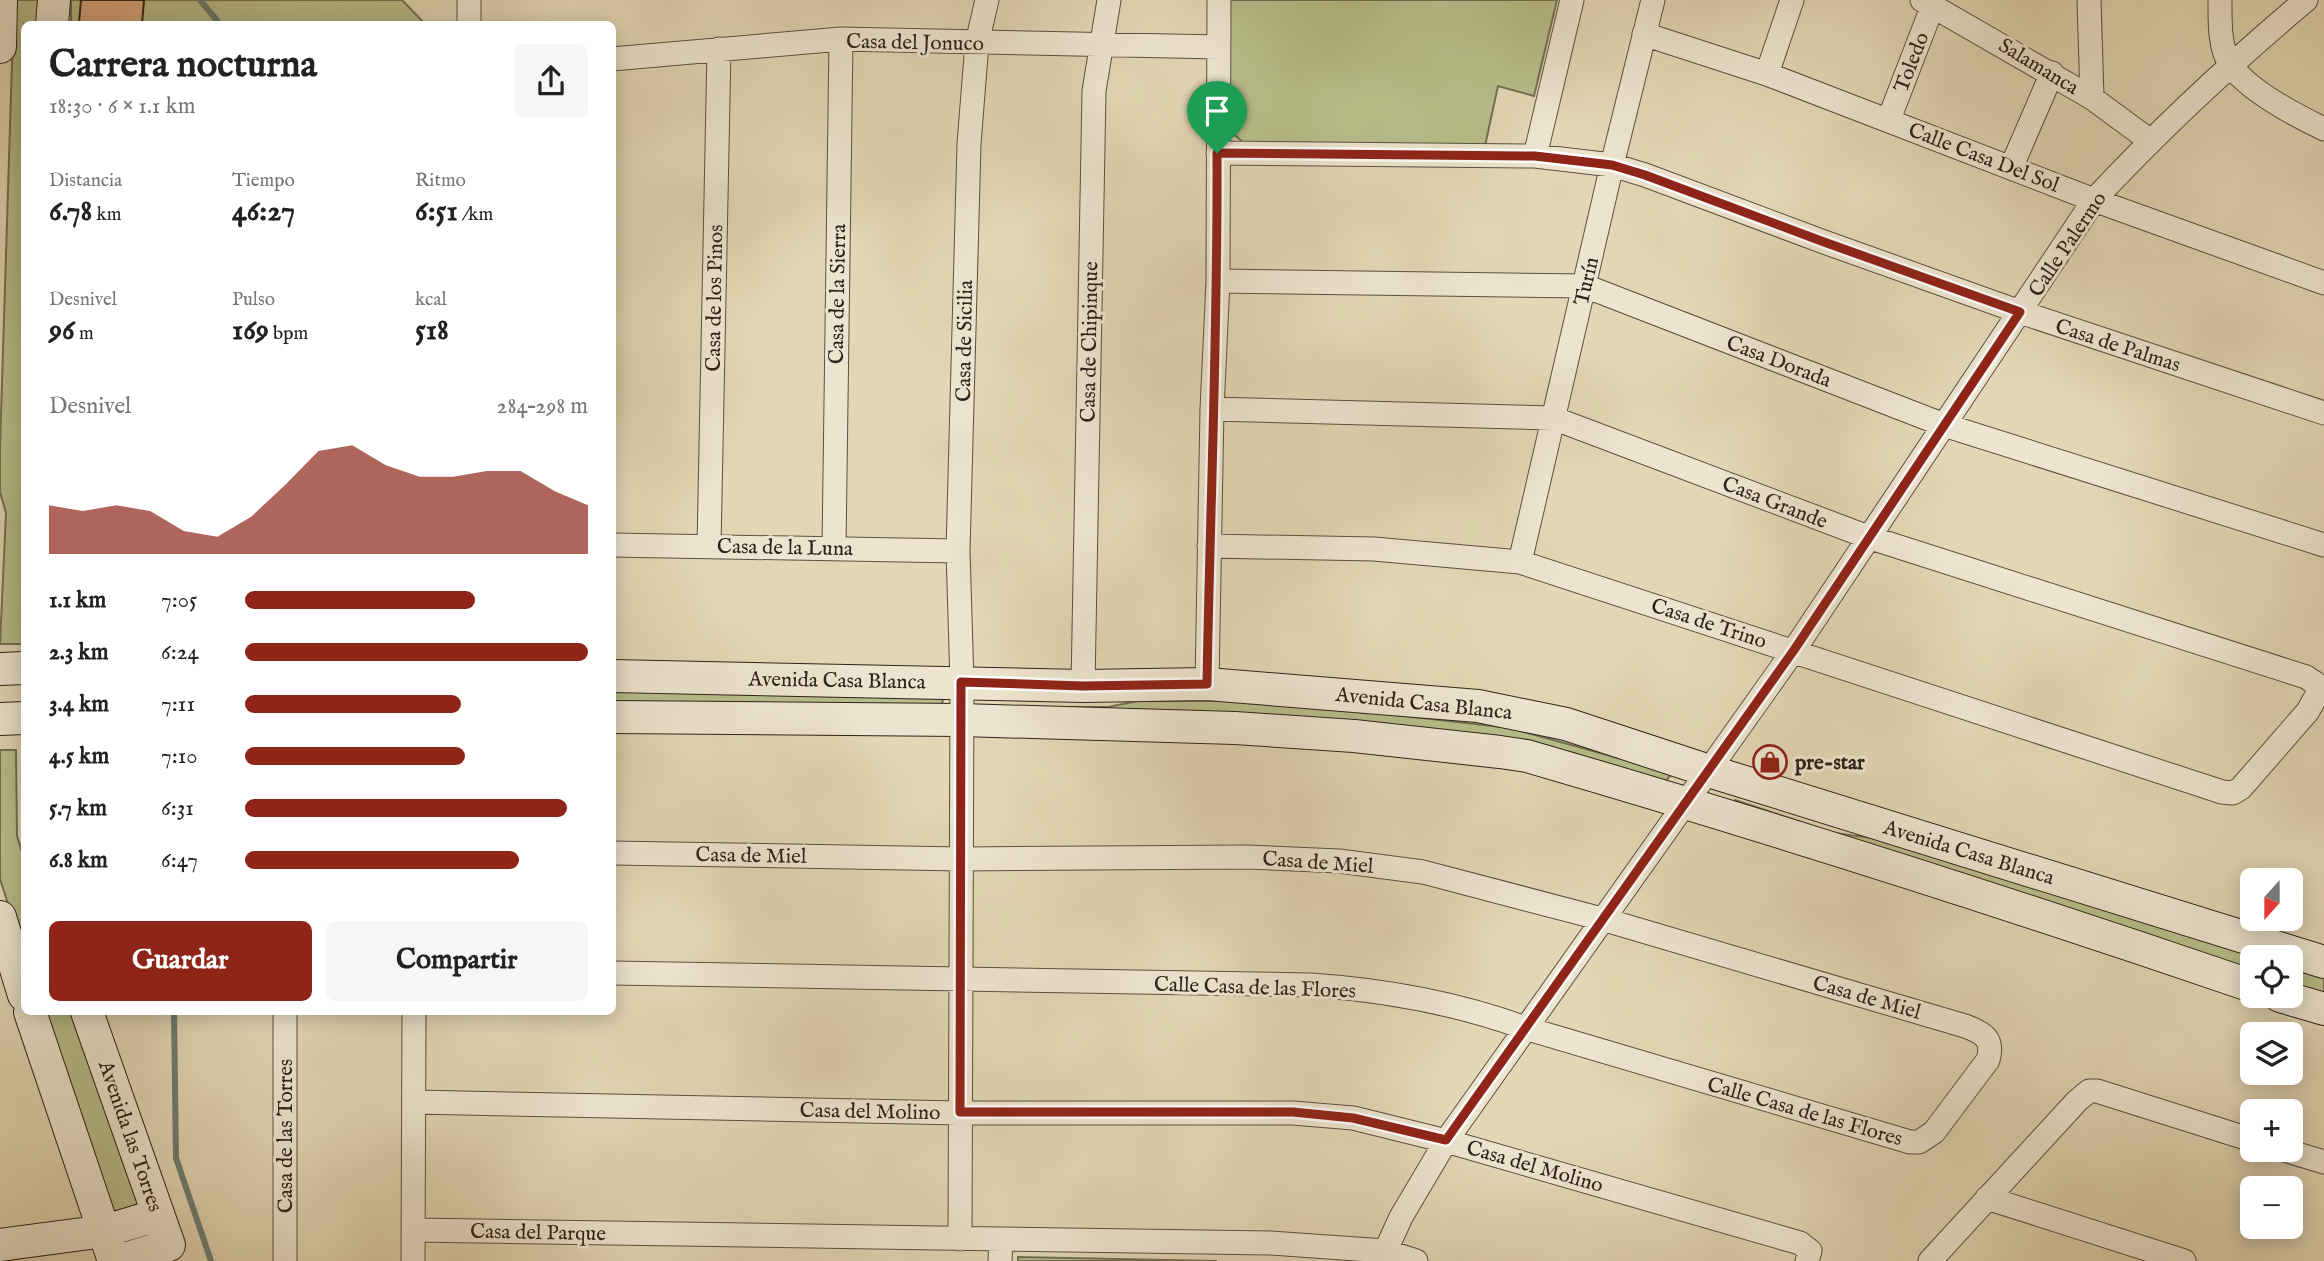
<!DOCTYPE html>
<html lang="es">
<head>
<meta charset="utf-8">
<style>
  body { margin:0; font-family:"IM FELL English",serif; background:#f6f6f6; color:#222; height:100vh; display:flex; flex-direction:column; font-size:26px; white-space:nowrap }
  * { box-sizing:border-box; margin:0 }
  p { font-size:23px; color:#767676 }
  .icon { flex:none; width:38px; height:38px; fill:none; stroke:currentColor; stroke-width:2; stroke-linecap:round; stroke-linejoin:round }
  .map { position:relative; flex:1; overflow:hidden }
  .side { position:absolute; left:21px; top:21px; width:595px; height:994px; display:flex; flex-direction:column; background:#fff; border-radius:10px; box-shadow:0 4px 18px #0003 }
  .side>* { flex:none }
  .needle { width:46px; rotate:201deg }
  .buttons { position:absolute; left:2240px; top:868px; display:grid; gap:14px }
  .buttons a { display:grid; place-items:center; width:63px; height:63px; border-radius:10px; background:#fff; box-shadow:0 4px 18px #0003; font-size:35px }
  .pin { position:absolute; display:grid; place-items:center; width:60px; height:60px; color:#fff; margin:-72px -30px; border-radius:50% 50% 50% 0; rotate:-45deg; box-shadow:0 0 7px #0007 }
  .pin .icon { rotate:45deg }
  .round { display:grid; place-items:center; flex:none; width:74px; height:74px; border-radius:10px; background:#f6f6f6 }
  .headline { display:flex; align-items:center; justify-content:space-between; height:119px; padding:0 28px }
  h1 { font-size:38px; font-weight:700; line-height:52px }
  .stats { display:grid; grid-template-columns:repeat(3,1fr); gap:10px; height:119px; padding:7px 28px }
  .stats div { display:grid; align-content:center }
  .stats b { font-size:30px; font-weight:700 }
  .stats small { font-size:19px; font-weight:400 }
  .stats p { font-size:19px }
  .chart { height:196px; padding:14px 28px }
  .chart p { display:flex; justify-content:space-between }
  .chart svg { width:100%; height:126px; margin-top:7px; fill:#8f2418; opacity:.7 }
  .primary-button { display:flex; gap:14px; margin-top:auto; padding:14px 28px }
  .primary-button a { flex:1; height:80px; border-radius:10px; background:#8f2418; color:#fff; font-size:28px; font-weight:700; line-height:80px; text-align:center }
  .primary-button a+a { background:#f6f6f6; color:#222 }
  ul { padding:0 28px; list-style:none; font-size:23px }
  li { display:grid; grid-template-columns:112px 84px 1fr; align-items:center; height:52px }
  li i { height:18px; border-radius:9px; background:#8f2418 }
  .map>svg:first-child { display:block }
  .green { fill:#b7bd8a; stroke:#727052; stroke-width:2 }
  .lines { fill:none; stroke-linecap:round; stroke-linejoin:round }
  .stream { stroke:#6c7d72; stroke-width:6 }
  .building { fill:#dca882; stroke:#2e2319; stroke-width:2 }
  .street-casing { stroke:#5b5040; stroke-width:25 }
  .secondary-casing { stroke:#2e2319; stroke-width:34 }
  .street { stroke:#ece4ce; stroke-width:23 }
  .secondary { stroke:#ece4ce; stroke-width:32 }
  .route-casing { stroke:#fff; stroke-width:14 }
  .route { stroke:#8f2418; stroke-width:9 }
  .labels { text-anchor:middle; stroke-width:6; stroke-linejoin:round; paint-order:stroke }
  .street-label { font-size:21px; fill:#2e2319; stroke:#ece4ce }
  .poi-label { font-size:21px; font-weight:bold; fill:#2e2319; stroke:#ece4ce; text-anchor:start }
</style>
</head>
<body>
<div class="map">
<svg width="2324" height="1261" viewBox="0 0 2324 1261">
  <rect width="100%" height="100%" fill="#e2d6b4"/>
  <filter id="stains"><feTurbulence type="fractalNoise" baseFrequency=".00286" numOctaves="4"/><feColorMatrix values="0 0 0 0 .2 0 0 0 0 .09 0 0 0 0 .02 0 0 0 .5 -.17"/></filter>
  <radialGradient id="worn" r=".72"><stop offset=".6" stop-color="#630" stop-opacity="0"/><stop offset="1" stop-color="#630" stop-opacity=".3"/></radialGradient>
  <path class="green" d="M 14,0 L 41,0 L 40,24 L 24,24 L 24,573 L 22,644 L 0,644 L 6,513 L 0,492 L 0,446 Z
    M 71,0 L 402,0 L 425,24 L 71,24 Z
    M 1230,0 L 1557,0 L 1534,96 L 1498,86 L 1485,146 L 1245,144 L 1229,130 Z
    M 613,691 L 943,695 L 942,708 L 613,710 Z
    M 1138,701 L 1272,701 L 1510,728 L 1672,773 L 1661,788 L 1030,707 L 1108,707 Z
    M 0,750 L 16,750 L 17,836 L 24,858 L 24,953 L 0,879 Z
    M 1735,800 L 1834,833 L 1896,841 L 2268,957 L 2252,957 L 2252,973 L 1731,808 Z
    M 2291,964 L 2324,975 L 2324,996 L 2291,985 Z
    M 44,1012 L 75,1012 L 139,1204 L 110,1214 Z
    M 1018,1257 L 1217,1261 L 1018,1261 Z"/>
  <g class="lines">
    <path class="stream" d="M 200,0 L 220,24
      M 174,1012 L 176,1158 L 211,1261"/>
  </g>
  <path class="building" d="M 81,0 L 144,0 L 142,24 L 79,23 Z"/>
  <g class="lines">
    <g class="street-casing">
      <path id="street" d="M 469,0 L 469,24
        M 1922,0 L 2092,98 L 2149,140
        M 2089,0 L 2092,98
        M 2220,0 C 2220,20 2219,47 2230,64 C 2247,90 2297,116 2324,129
        M 1644,34 L 1767,74 L 2094,200 L 2324,283
        M 612,59 L 841,39 L 1218,47
        M 1767,74 L 1792,0
        M 1889,119 L 1933,5
        M 1218,153 L 1535,156 L 1612,165 L 1645,175 L 1824,242 L 2020,312 L 2324,413
        M 1535,156 L 1572,0
        M 2011,168 L 2052,73
        M 1218,281 L 1585,286 L 1944,425 L 2324,545
        M 612,545 L 958,551
        M 709,546 L 719,49
        M 1209,546 L 1374,549 L 1520,562 L 2222,792 L 2233,793 L 2241,788 L 2308,711 L 2319,691 L 2315,683 L 2306,677 L 1868,537 L 1553,418 L 1212,409
        M 834,548 L 841,39
        M 1520,562 L 1612,165 L 1653,0
        M 1207,684 L 1212,409 L 1218,281 L 1219,0
        M 1083,686 L 1094,91 L 1109,0
        M 612,853 L 961,859 L 1247,857 L 1339,861 L 1423,872 L 1602,919 L 1965,1026 C 1984,1033 1994,1039 1988,1060 L 1934,1132 L 1919,1142 L 1910,1142 L 1525,1028 C 1457,1003 1384,990 1311,985 L 612,973
        M 414,1102 L 960,1113 L 1293,1113 L 1353,1118 L 1446,1141 L 1800,1243 L 1810,1251 L 1807,1261
        M 2284,1150 L 2324,1162
        M 1987,1198 L 2184,1261
        M 414,1230 L 1270,1243 L 1385,1251 L 1416,1261
        M 960,1239 L 962,682 L 958,551 L 969,144 L 977,43 L 987,0
        M 285,1261 L 285,1012
        M 413,1261 L 414,1012
        M 1000,1261 L 1001,1240
        M 1381,1261 L 1401,1217 L 1446,1141 L 1794,650 L 2094,200 C 2161,128 2231,63 2306,0
        M 1930,1261 L 2077,1101 L 2089,1091 L 2097,1091 L 2252,1140"/>
    </g>
    <g class="secondary-casing">
      <path id="secondary" d="M 52,24 L 54,0
        M 0,47 L 1,0
        M 0,669 L 24,668
        M 612,676 L 1083,686 L 1207,684 L 1478,706 L 1566,724 L 1709,771 L 2324,962
        M 612,717 L 961,720 L 1235,728 L 1354,736 L 1500,752 L 1527,756 C 1771,827 2012,904 2252,986
        M 0,719 L 24,718
        M 0,917 L 24,995
        M 2280,996 L 2324,1009
        M 30,1012 L 114,1261
        M 87,1012 L 169,1245 L 119,1261
        M 0,1245 L 105,1231 L 158,1215"/>
    </g>
    <use href="#street" class="street"/>
    <use href="#secondary" class="secondary"/>
  </g>
  <g class="lines">
    <g class="route-casing">
      <path id="route" d="M 1217,153 L 1535,156 L 1612,165 L 1645,175 L 1824,242 L 2020,312 L 1794,650 L 1446,1140 L 1353,1118 L 1293,1112 L 960,1112 L 961,682 L 1083,686 L 1207,684 C 1210,507 1218,330 1217,153 Z"/>
    </g>
    <use href="#route" class="route"/>
  </g>
  <defs>
    <g id="shop-ring" transform="scale(1.75)"><circle r="9.5" fill="#ece4ce" stroke="#8f2418" stroke-width="1.5"/><path d="M-5-2.5h2.3a2.7 3.5 0 0 1 5.4 0H5L5.5 6h-11ZM-1.5-2.5h3a1.5 2.3 0 0 0-3 0Z" fill="#8f2418"/></g>
  </defs>
  <g fill-rule="evenodd">
    <use href="#shop-ring" x="1770" y="762"/>
  </g>
  <g class="labels">
    <g class="street-label">
      <text transform="translate(915 42) rotate(1)" y="7">Casa del Jonuco</text>
      <text transform="translate(1911 62) rotate(-69)" y="7">Toledo</text>
      <text transform="translate(2039 66) rotate(31)" y="7">Salamanca</text>
      <text transform="translate(1984 157) rotate(21)" y="7">Calle Casa Del Sol</text>
      <text transform="translate(2067 244) rotate(-56)" y="7">Calle Palermo</text>
      <text transform="translate(1586 281) rotate(-77)" y="7">Turín</text>
      <text transform="translate(837 294) rotate(-89)" y="7">Casa de la Sierra</text>
      <text transform="translate(714 298) rotate(-89)" y="7">Casa de los Pinos</text>
      <text transform="translate(964 341) rotate(-89)" y="7">Casa de Sicilia</text>
      <text transform="translate(1089 342) rotate(-89)" y="7">Casa de Chipinque</text>
      <text transform="translate(2118 345) rotate(18)" y="7">Casa de Palmas</text>
      <text transform="translate(1779 361) rotate(21)" y="7">Casa Dorada</text>
      <text transform="translate(1775 502) rotate(21)" y="7">Casa Grande</text>
      <text transform="translate(785 547) rotate(1)" y="7">Casa de la Luna</text>
      <text transform="translate(1709 623) rotate(18)" y="7">Casa de Trino</text>
      <text transform="translate(837 680) rotate(1)" y="7">Avenida Casa Blanca</text>
      <text transform="translate(1424 703) rotate(6)" y="7">Avenida Casa Blanca</text>
      <text transform="translate(1969 852) rotate(17)" y="7">Avenida Casa Blanca</text>
      <text transform="translate(751 855) rotate(1)" y="7">Casa de Miel</text>
      <text transform="translate(1318 862) rotate(4)" y="7">Casa de Miel</text>
      <text transform="translate(1255 987) rotate(2)" y="7">Calle Casa de las Flores</text>
      <text transform="translate(1867 997) rotate(16)" y="7">Casa de Miel</text>
      <text transform="translate(870 1111) rotate(1)" y="7">Casa del Molino</text>
      <text transform="translate(1805 1111) rotate(16)" y="7">Calle Casa de las Flores</text>
      <text transform="translate(131 1136) rotate(71)" y="7">Avenida las Torres</text>
      <text transform="translate(285 1136) rotate(-90)" y="7">Casa de las Torres</text>
      <text transform="translate(1535 1166) rotate(16)" y="7">Casa del Molino</text>
      <text transform="translate(538 1232) rotate(1)" y="7">Casa del Parque</text>
    </g>
    <g class="poi-label">
      <text x="1795" y="769">pre-star</text>
    </g>
  </g>
  <rect width="100%" height="100%" filter="url(#stains)"/>
  <rect width="100%" height="100%" fill="url(#worn)"/>
</svg>
<div class="buttons">
<a><svg class="needle" viewBox="-14 -14 28 28"><path d="M0-13l5 13h-10z" fill="#e53935"/><path d="M0 13l5-13h-10z" fill="#767676"/></svg></a>
<a><svg class="icon" aria-label="locate" viewBox="0 0 24 24"><circle cx="12" cy="12" r="6"/><path d="M12 2v4M12 18v4M2 12h4M18 12h4"/></svg></a>
<a><svg class="icon" aria-label="layers" viewBox="0 0 24 24"><path d="M12 4l9 5-9 5-9-5zM3 14l9 5 9-5"/></svg></a>
<a>+</a>
<a>−</a>
</div>
<div class="pin" style="left:1217px;top:153px;background:#1e9e55"><svg class="icon" aria-label="arrive" viewBox="0 0 24 24"><path d="M6 21V4h12l-3 4 3 4H6"/></svg></div>
<section class="side">
<div class="headline"><div><h1>Carrera nocturna</h1><p>18:30 · 6 × 1.1 km</p></div><a class="round"><svg class="icon" aria-label="share" viewBox="0 0 24 24"><path d="M12 15V3M7 8l5-5 5 5M5 13v7h14v-7"/></svg></a></div>
<div class="stats">
<div><p>Distancia</p><b>6.78<small> km</small></b></div>
<div><p>Tiempo</p><b>46:27</b></div>
<div><p>Ritmo</p><b>6:51<small> /km</small></b></div>
</div>
<div class="stats">
<div><p>Desnivel</p><b>96<small> m</small></b></div>
<div><p>Pulso</p><b>169<small> bpm</small></b></div>
<div><p>kcal</p><b>518</b></div>
</div>
<div class="chart"><p><span>Desnivel</span>284–298 m</p>
<svg viewBox="0 0 160 44" preserveAspectRatio="none"><path d="M0 44V27L10 29L20 27L30 29L40 36L50 38L60 31L70 20L80 8L90 6L100 13L110 17L120 17L130 15L140 15L150 22L160 27V44z"/></svg>
</div>
<ul>
<li><b>1.1 km</b>7:05<i style="width:67%"></i></li>
<li><b>2.3 km</b>6:24<i style="width:100%"></i></li>
<li><b>3.4 km</b>7:11<i style="width:63%"></i></li>
<li><b>4.5 km</b>7:10<i style="width:64%"></i></li>
<li><b>5.7 km</b>6:31<i style="width:94%"></i></li>
<li><b>6.8 km</b>6:47<i style="width:80%"></i></li>
</ul>
<div class="primary-button"><a>Guardar</a><a>Compartir</a></div>
</section>
</div>
</body>
</html>
